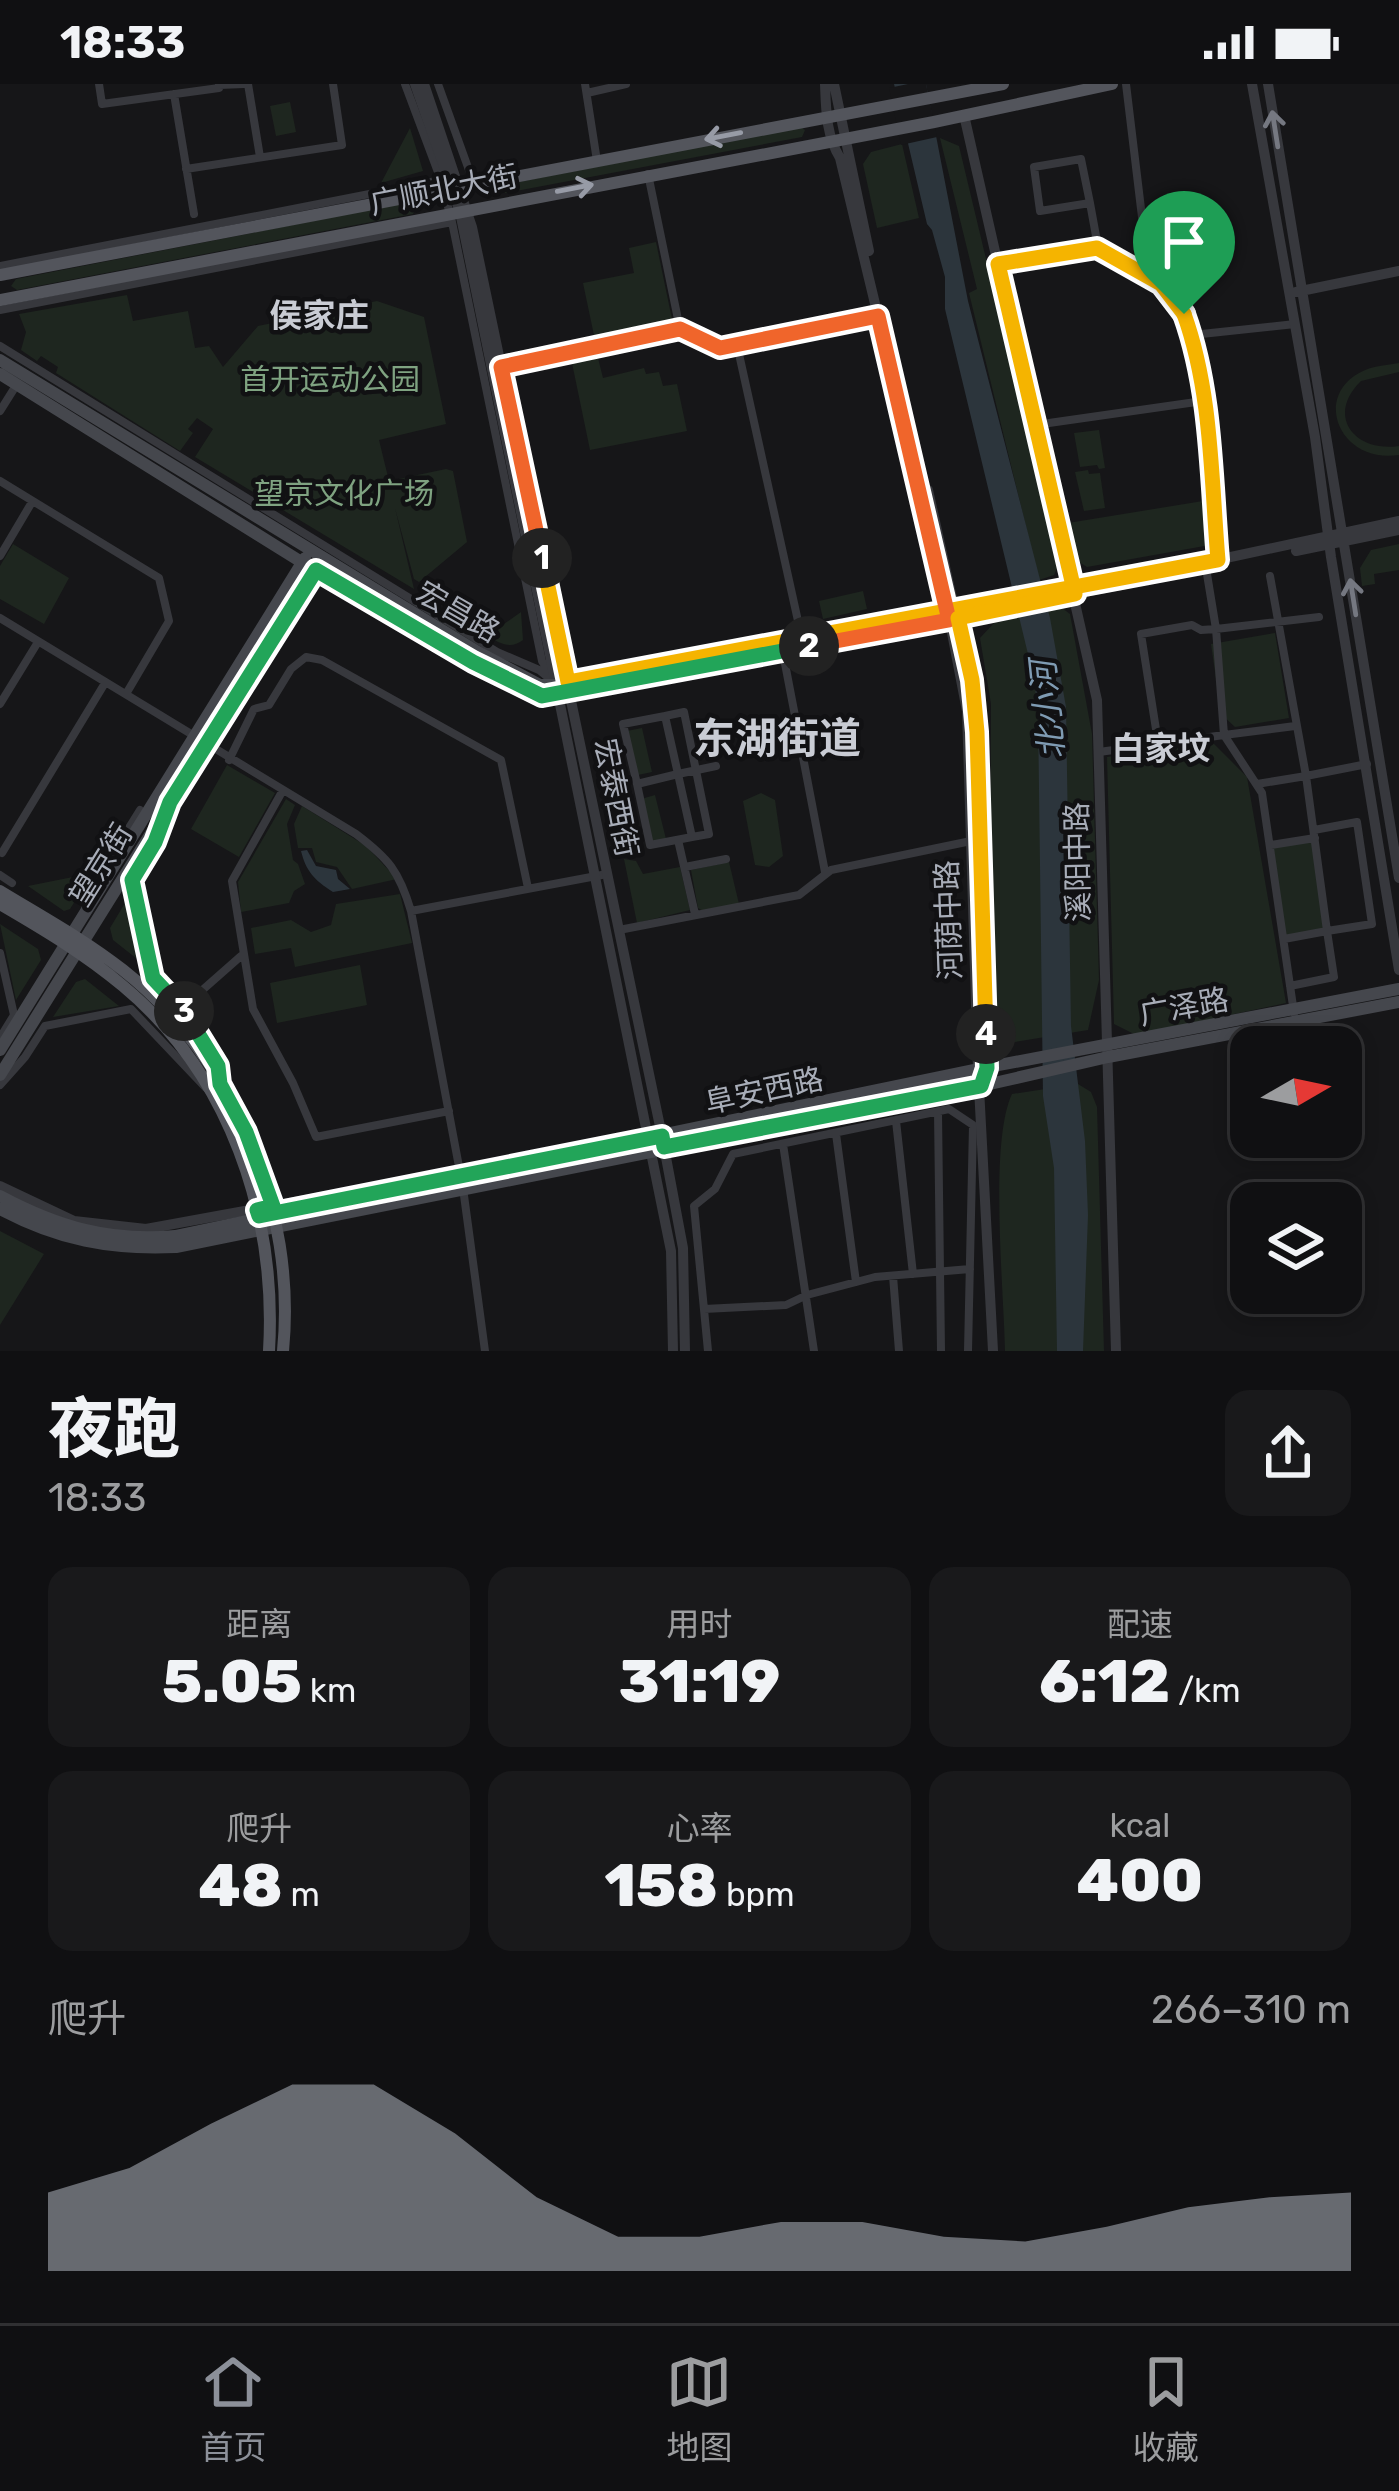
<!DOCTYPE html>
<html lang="zh">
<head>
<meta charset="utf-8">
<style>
  body { margin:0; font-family:Rubik,"Noto Sans SC",sans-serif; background:#19191b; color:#f1f3f6; height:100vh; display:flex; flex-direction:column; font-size:45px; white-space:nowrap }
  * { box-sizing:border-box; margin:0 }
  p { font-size:39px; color:#9c9d9f }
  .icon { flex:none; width:66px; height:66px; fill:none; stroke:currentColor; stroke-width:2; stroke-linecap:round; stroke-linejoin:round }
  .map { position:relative; height:1267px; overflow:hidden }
  .details { display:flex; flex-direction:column; background:#101012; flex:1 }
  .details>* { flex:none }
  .needle { width:78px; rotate:81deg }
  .fabs { position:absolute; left:1230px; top:942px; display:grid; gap:24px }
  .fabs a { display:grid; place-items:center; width:132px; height:132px; border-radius:24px; background:#101012; box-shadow:0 6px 18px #0003,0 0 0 3px #303032; font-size:60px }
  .pin { position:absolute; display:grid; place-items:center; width:102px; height:102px; color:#fff; margin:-123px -51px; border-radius:50% 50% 50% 0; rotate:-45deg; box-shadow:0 0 12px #0007 }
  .pin .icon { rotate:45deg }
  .km { position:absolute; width:60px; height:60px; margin:-30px; border-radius:50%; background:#222; color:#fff; font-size:33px; line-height:60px; text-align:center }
  .round { display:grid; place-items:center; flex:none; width:126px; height:126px; border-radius:24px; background:#19191b }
  .headline { display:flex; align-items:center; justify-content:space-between; height:204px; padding:0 48px }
  h1 { font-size:66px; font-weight:800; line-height:90px }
  .metrics { display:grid; grid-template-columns:repeat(3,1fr); gap:18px; height:204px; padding:12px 48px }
  .metrics div { display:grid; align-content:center; border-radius:24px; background:#19191b; text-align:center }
  .metrics b { font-size:60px; font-weight:800 }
  .metrics small { font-size:33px; font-weight:400 }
  .metrics p { font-size:33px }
  .chart { height:336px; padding:24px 48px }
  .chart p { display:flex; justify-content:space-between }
  .chart svg { width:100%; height:216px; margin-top:12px; fill:#8c9099; opacity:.7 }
  .status { display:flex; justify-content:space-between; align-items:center; height:84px; padding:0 60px; background:#101012; direction:ltr }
  .status svg { height:33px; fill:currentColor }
  .tab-bar { display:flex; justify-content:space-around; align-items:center; height:168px; border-top:3px solid #303032; background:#101012; font-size:33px; color:#9c9d9f }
  .tab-bar a { display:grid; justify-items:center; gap:6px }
  .tab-bar .current { color:#8c9099 }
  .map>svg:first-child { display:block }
  .green { fill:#1e261f }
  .water { fill:#2c353c }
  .pier { fill:#161618 }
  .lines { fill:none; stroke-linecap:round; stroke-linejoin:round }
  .minor { stroke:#37383d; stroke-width:8 }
  .tertiary { stroke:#37383d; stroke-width:10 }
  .secondary { stroke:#45474d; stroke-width:12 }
  .primary { stroke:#53555c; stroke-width:12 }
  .oneway { stroke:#757881 }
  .oneway2 { stroke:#979ba6 }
  .split-1-casing { stroke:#fff; stroke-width:24 }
  .split-2-casing { stroke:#fff; stroke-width:24 }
  .split-3-casing { stroke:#fff; stroke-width:24 }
  .split-4-casing { stroke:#fff; stroke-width:24 }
  .split-5-casing { stroke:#fff; stroke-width:24 }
  .split-1 { stroke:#f5b400; stroke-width:15 }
  .split-2 { stroke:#f0652b; stroke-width:15 }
  .split-3 { stroke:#22a559; stroke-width:15 }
  .split-4 { stroke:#22a559; stroke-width:15 }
  .split-5 { stroke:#f5b400; stroke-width:15 }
  .labels { text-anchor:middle; stroke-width:9; stroke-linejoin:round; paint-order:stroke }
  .street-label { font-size:30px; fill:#a8adb8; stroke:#111113 }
  .park-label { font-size:30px; fill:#7fa381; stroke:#111113 }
  .neighbourhood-label { font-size:33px; font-weight:bold; fill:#c9ccd4; stroke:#111113 }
  .water-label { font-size:33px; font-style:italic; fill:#7f9bb3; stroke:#111113 }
  .district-label { font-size:42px; font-weight:bold; fill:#c9ccd4; stroke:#111113 }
</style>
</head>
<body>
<div class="status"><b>18:33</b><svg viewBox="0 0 49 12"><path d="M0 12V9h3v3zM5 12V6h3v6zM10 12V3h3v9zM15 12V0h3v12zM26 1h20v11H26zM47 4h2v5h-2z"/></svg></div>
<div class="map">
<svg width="1399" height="1267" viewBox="0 0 1399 1267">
  <rect width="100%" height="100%" fill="#161618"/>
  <path class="green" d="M 290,18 L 296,48 L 276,52 L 270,22 Z
    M 801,43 L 805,46 L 802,53 L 505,109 L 504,103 L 508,100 Z
    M 410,44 L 423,87 L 381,99 Z
    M 940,54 L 959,62 L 1059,480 L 1054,491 L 1039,496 L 969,209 L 977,205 Z
    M 902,60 L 919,134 L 877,144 L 863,80 L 871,68 Z
    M 411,118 L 417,123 L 413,130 L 17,206 L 11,202 L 16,195 Z
    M 656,158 L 673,240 L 595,256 L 583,199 L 634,189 L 629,164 Z
    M 127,211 L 133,237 L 188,227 L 195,264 L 209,262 L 223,283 L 258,242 L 377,217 L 424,233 L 446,340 L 379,356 L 389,397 L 446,385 L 453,387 L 467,458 L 419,498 L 414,495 L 395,424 L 414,505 L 195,373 L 213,345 L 197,334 L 188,345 L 193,349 L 180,367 L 56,289 L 58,283 L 41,272 L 37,277 L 21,266 L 26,248 L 19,230 Z
    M 598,274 L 603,294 L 644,284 L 646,290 L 659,288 L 663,302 L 677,300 L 687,347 L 590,366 L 572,279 Z
    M 1399,279 L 1399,288 L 1361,297 C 1325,332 1355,369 1399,362 L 1399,371 C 1340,380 1312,313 1361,288 C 1372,282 1387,281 1399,279 Z
    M 1099,346 L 1105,384 L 1099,385 L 1097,381 L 1080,383 L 1074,349 Z
    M 1088,386 L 1089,390 L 1100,389 L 1105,424 L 1084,427 L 1075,388 Z
    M 1203,417 L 1210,461 L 1087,483 L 1076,476 L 1068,439 Z
    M 13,460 L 69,494 L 44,540 L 0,515 L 0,482 Z
    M 1399,460 L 1399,486 L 1374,490 L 1375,500 L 1362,502 L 1360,484 L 1371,466 Z
    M 863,507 L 867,525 L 823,535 L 819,517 Z
    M 1062,524 L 1070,530 L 1092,650 L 1099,896 L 1088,946 L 1002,960 L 996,946 L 990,879 L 991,620 L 980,554 L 994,539 Z
    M 521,528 L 523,556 C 510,566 500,559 487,552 Z
    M 1275,549 L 1289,634 L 1235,643 L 1221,630 L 1211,560 Z
    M 642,644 L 652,688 L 638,691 L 627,647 Z
    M 1210,656 L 1247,693 L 1286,919 L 1136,951 L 1114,940 L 1107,673 Z
    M 227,681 L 275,709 L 239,773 L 191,745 Z
    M 761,709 L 775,716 L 783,772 L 769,783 L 755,781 L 743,717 Z
    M 655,711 L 666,755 L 652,758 L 641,715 Z
    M 286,715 L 295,721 L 287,740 L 293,776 L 298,780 L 305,800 L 294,807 L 289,819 L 241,828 L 238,798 Z
    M 302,722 L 366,762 L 397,795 L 352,805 L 337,783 L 316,778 L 312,764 L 298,764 L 294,740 Z
    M 1311,755 L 1326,846 L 1285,853 L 1273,761 Z
    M 624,775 L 636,777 L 643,790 L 680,783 L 690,826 L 637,839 Z
    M 729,778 L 739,820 L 703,827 L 698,824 L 691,786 Z
    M 93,789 L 70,825 L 64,827 L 28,802 Z
    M 131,809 L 146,882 L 113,856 L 110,844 Z
    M 400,810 L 412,859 L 295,883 L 291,864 L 255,870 L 251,844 L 291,836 L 311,848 L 331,841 L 336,820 Z
    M 0,840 L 38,865 L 41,876 L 16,916 Z
    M 360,881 L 367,921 L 277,939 L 270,899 Z
    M 85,895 L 119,922 L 53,933 L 76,898 Z
    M 1078,1000 L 1091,1008 L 1097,1023 L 1104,1267 L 1005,1267 C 1004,1208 989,1058 1012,1010 Z
    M 0,1147 L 44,1170 L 0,1241 Z"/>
  <path class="water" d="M 894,0 L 926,0 L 968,217 L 1050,534 L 1066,623 L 1071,942 L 1085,1057 L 1088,1131 L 1083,1267 L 1057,1267 L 1054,1084 L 1043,1012 L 1038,628 L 1034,595 L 945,225 L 945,193 L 932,146 L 927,140 Z
    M 307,766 L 316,782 L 336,786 L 338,795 L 350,805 L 333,808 C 314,796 306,787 301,767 Z"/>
  <path class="pier" d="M 908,0 L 926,0 L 937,53 L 901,61 L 889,4 Z"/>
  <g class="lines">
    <path class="minor" d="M 99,0 L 102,20 L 219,4
      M 248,0 L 260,73
      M 405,0 L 441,96 L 452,138 L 542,577 L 551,591
      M 438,0 L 474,100
      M 585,0 L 597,77
      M 1126,0 L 1149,191
      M 219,1 L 244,0
      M 587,9 L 626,0
      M 174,10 L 194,130
      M 186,85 L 342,61 L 333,0
      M 648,90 L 680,245
      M 1090,119 L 1040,127 L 1034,83 L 1081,75 L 1090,119 L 1098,163
      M 997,180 L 1098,163 L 1144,188 L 1175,214 L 1192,251 L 1203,317 L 1219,480
      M 0,182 L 441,96
      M 0,226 L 452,138
      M 1192,251 L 1295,240
      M 737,261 L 802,555
      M 0,262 L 497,568 L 539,586 L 556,600
      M 501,283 L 680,245 L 720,264 L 878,232
      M 0,327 L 17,300
      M 1049,339 L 1203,317
      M 0,397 L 159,494 L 169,537 L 126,610
      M 0,472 L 32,418
      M 1206,484 L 1216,545 L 1224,651 L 1295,642
      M 1270,492 L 1306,692 L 1367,680
      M 0,534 L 356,750 C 389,775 399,787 411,827 L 463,1104 L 485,1267
      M 782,564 L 825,788
      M 0,620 L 38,558
      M 665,632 L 684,628 L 709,750 L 692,753
      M 1158,658 L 1141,550 L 1192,541 L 1201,546 L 1216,545 L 1319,533
      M 1099,668 L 1224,651 L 1262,709 L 1294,929
      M 229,676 L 254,625 L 269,621 L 291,585 L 306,573 L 322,576 L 501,676 L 528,804
      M 678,690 L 692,753 L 650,761 L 637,700 Z
      M 637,700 L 623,640 L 665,632 L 678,690 L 716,682
      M 1257,700 L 1306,692 L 1327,847 L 1284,855
      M 283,706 L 232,797 L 253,925 L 293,999 L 316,1053 L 449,1027
      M 678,756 L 695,830
      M 155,758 L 132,796 L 153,894 L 182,924 L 218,982 L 219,993
      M 1271,761 L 1315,754
      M 2,769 L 105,599
      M 107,779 L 140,726
      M 685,783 L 726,775
      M 0,791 L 12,799
      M 411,827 L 607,790
      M 619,846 L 799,811 L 831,786 L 971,757
      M 0,869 L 14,931 L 0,954
      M 1290,902 L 1334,893 L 1327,847 L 1372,840 L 1357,738 L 1314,746
      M 182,924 L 241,872
      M 0,1001 L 25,973 L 45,942 L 131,925 L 206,1004
      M 938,1028 L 941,1267
      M 896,1037 L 913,1190
      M 836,1050 L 856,1198
      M 783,1060 L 814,1267
      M 893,1192 L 899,1267
      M 704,1225 L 786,1221 L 807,1211 L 875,1193 L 970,1185
      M 708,1267 L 694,1122 L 715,1105 L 733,1070 L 949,1025 L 973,1041 L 968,1267"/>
    <path class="tertiary" d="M 415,0 L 460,128 L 671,1167 L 673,1267
      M 424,0 L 472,143 L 662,1052 L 683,1164 L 685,1267
      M 825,0 C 826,26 826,51 840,74 L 944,507 L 967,627 L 978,985 L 993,1267
      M 834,0 L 869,167
      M 1252,0 L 1315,353 L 1331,473 L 1399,886
      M 1268,0 L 1399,794
      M 964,31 L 1097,616 L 1116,1267
      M 1296,208 L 1399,187
      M 928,406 L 974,613 L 986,988
      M 1296,467 L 1399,446
      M 567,599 L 1198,480 L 1399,437
      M 566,608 L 1131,499
      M 0,1102 L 74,1137 L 146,1145 L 409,1097"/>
    <path class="secondary" d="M 0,276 L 478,568 L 540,601 L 558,601
      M 0,290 L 303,479 L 474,578 L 535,610 L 559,609
      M 0,966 L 305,474
      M 0,991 L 318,482
      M 0,1112 C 58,1143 110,1158 175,1152 L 978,985 L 1399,905
      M 0,1125 C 58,1156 110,1166 176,1163 L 981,1002 L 1108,973 L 1399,918"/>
    <path class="primary" d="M 0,191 L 1003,0
      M 0,216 L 934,38 L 1112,0
      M 0,807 C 41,832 85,856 123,886 C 235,974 297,1127 283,1267
      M 0,820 C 43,845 85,870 123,902 C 230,991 277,1131 269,1267"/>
  </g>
  <defs><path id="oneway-shaft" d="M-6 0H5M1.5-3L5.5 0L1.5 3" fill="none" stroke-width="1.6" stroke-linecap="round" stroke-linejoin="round" transform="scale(3)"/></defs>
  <g class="oneway">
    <use href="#oneway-shaft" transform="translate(1275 45) rotate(-99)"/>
    <use href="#oneway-shaft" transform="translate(1353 513) rotate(-99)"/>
  </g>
  <g class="oneway2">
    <use href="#oneway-shaft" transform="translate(723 52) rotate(169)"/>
    <use href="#oneway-shaft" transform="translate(575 104) rotate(-11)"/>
  </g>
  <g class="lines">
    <g class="split-1-casing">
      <path id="split-1" d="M 542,474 L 568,598 L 1218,476 C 1211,394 1212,308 1184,230"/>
    </g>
    <g class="split-2-casing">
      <path id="split-2" d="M 542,474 L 501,283 L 680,245 L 720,264 L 878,232 L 949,536 L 809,562"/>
    </g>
    <g class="split-3-casing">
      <path id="split-3" d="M 184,927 L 153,894 L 132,796 L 155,758 L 170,718 L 316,486 L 473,578 L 542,612 L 809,562"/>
    </g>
    <g class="split-4-casing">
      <path id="split-4" d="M 184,927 L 218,982 L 220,1000 L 246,1048 L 273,1122 L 257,1126 L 259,1132 L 662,1052 L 664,1063 L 981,1002 L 987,984 L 986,950"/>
    </g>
    <g class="split-5-casing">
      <path id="split-5" d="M 986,950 L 977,648 L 972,596 L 958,534 L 1075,510 L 998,180 L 1097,164 L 1161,200 L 1184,230"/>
    </g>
    <use href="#split-1" class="split-1"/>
    <use href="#split-2" class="split-2"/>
    <use href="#split-3" class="split-3"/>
    <use href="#split-4" class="split-4"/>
    <use href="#split-5" class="split-5"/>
  </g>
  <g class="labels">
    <g class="street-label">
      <text transform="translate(444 106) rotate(-11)" y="10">广顺北大街</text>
      <text transform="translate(458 528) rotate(30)" y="10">宏昌路</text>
      <text transform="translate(616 714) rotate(79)" y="10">宏泰西街</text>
      <text transform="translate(1078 778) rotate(-91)" y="10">溪阳中路</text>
      <text transform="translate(101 781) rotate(-58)" y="10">望京街</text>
      <text transform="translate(949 836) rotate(-92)" y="10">河荫中路</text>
      <text transform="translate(1184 923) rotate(-10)" y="10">广泽路</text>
      <text transform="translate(764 1007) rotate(-12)" y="10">阜安西路</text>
    </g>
    <g class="park-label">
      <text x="330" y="306">首开运动公园</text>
      <text x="344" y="420">望京文化广场</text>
    </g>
    <g class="neighbourhood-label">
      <text x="319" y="243">侯家庄</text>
      <text x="1161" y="676">白家坟</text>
    </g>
    <g class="water-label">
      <text transform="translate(1047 626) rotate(-96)" y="12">北小河</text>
    </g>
    <g class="district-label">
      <text x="777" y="669">东湖街道</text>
    </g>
  </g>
</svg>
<div class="fabs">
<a><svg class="needle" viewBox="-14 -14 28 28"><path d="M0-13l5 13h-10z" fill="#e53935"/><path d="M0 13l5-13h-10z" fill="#9c9d9f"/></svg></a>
<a><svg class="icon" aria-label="layers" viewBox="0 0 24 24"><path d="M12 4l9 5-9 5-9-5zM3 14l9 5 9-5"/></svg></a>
</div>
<div class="pin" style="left:1184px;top:230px;background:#1e9e55"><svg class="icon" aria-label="arrive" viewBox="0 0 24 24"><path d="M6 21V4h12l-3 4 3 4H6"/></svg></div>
<b class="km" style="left:542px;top:474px">1</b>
<b class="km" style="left:809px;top:562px">2</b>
<b class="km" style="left:184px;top:927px">3</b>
<b class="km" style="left:986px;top:950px">4</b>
</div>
<section class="details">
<div class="headline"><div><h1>夜跑</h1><p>18:33</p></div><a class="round"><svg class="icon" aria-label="share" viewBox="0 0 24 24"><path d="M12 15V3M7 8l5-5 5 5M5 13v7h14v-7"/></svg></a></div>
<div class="metrics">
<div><p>距离</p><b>5.05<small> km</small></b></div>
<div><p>用时</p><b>31:19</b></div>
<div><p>配速</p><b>6:12<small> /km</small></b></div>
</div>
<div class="metrics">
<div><p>爬升</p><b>48<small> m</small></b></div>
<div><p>心率</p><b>158<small> bpm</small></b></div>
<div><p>kcal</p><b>400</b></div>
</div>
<div class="chart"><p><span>爬升</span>266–310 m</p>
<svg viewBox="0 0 160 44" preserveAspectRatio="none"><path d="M0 44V28L10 23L20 14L30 6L40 6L50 16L60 29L70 37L80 37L90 34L100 34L110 37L120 38L130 35L140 31L150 29L160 28V44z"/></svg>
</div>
</section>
<nav class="tab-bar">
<a class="current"><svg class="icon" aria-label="home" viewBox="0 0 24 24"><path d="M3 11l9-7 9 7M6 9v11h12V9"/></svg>首页</a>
<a><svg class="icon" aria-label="map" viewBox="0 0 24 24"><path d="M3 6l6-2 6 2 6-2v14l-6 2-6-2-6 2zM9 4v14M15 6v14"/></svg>地图</a>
<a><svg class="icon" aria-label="saved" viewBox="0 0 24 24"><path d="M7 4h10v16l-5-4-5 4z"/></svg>收藏</a>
</nav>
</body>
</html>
